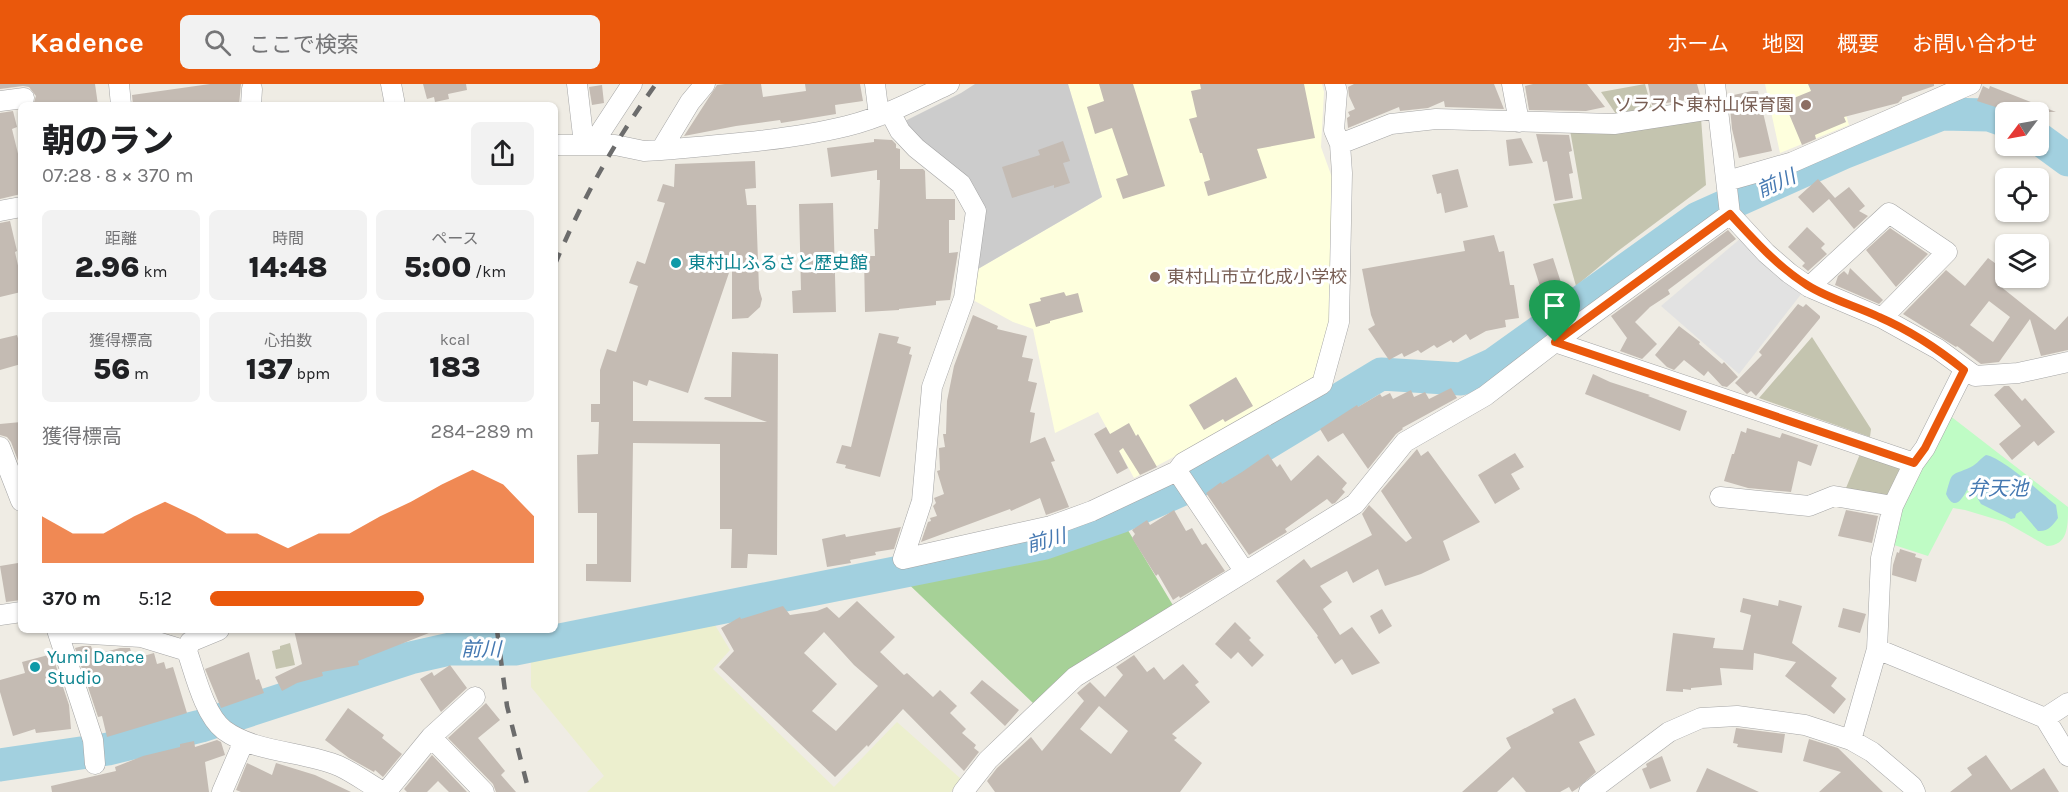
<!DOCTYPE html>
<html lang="ja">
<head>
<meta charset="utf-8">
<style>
  body { margin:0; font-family:Karla,"Noto Sans JP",sans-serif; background:#f2f2f2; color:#202124; height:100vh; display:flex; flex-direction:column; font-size:22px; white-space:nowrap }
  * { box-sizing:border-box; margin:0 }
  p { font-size:20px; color:#757577 }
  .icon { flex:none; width:33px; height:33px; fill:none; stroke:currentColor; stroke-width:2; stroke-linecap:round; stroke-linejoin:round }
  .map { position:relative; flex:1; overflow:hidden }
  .drawer { position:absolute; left:18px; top:18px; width:540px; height:531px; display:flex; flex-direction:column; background:#fff; border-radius:9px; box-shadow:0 2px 4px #0004 }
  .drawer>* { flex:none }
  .needle { width:39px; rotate:238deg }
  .buttons { position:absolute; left:1995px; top:18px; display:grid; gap:12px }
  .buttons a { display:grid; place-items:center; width:54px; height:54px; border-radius:9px; background:#fff; box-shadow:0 2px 4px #0004; font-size:30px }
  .pin { position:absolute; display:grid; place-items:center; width:51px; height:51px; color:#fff; margin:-62px -26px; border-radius:50% 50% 50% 0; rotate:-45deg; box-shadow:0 0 6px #0007 }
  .pin .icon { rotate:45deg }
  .round { display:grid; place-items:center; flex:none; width:63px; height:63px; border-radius:9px; background:#f2f2f2 }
  .summary { display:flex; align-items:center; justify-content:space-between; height:102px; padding:0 24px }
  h1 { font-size:33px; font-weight:800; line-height:45px }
  .figures { display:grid; grid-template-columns:repeat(3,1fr); gap:9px; height:102px; padding:6px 24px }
  .figures div { display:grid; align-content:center; border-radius:9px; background:#f2f2f2; text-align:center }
  .figures b { font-size:30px; font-weight:800 }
  .figures small { font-size:16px; font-weight:400 }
  .figures p { font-size:16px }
  .chart { height:168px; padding:12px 24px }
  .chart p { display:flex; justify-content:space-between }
  .chart svg { width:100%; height:108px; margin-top:6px; fill:#ea580c; opacity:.7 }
  ul { padding:0 24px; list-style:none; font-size:20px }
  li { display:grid; grid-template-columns:96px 72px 1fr; align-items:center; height:45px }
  li i { height:15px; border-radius:8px; background:#ea580c }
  header { display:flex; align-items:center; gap:36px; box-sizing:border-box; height:84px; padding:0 30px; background:#ea580c; color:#fff }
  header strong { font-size:28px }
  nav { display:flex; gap:33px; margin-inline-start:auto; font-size:21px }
  .search { width:420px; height:54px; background:#f2f2f2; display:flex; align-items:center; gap:15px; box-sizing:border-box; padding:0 21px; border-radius:9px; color:#757577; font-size:22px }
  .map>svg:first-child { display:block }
  .education { fill:#feffdd }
  .religious { fill:#ccc }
  .construction { fill:#c4c4af }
  .farmland { fill:#ecefce }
  .forest { fill:#a6d197 }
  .park { fill:#bffcc5 }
  .parking { fill:#e2e2e2 }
  .water { fill:#a2d0df }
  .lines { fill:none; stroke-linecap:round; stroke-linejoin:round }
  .river { stroke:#a2d0df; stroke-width:33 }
  .building { fill:#c4bbb3; fill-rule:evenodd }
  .minor-casing { stroke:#a5a5a5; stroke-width:21 }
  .minor { stroke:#fff; stroke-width:20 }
  .rail { stroke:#6c6c6c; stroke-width:4.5; stroke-dasharray:12 12; stroke-linecap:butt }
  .route-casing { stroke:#fff; stroke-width:12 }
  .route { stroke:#ea580c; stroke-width:8 }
  .education-dot { fill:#8d6e63; stroke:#fff; stroke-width:2 }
  .culture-dot { fill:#0f9aa8; stroke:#fff; stroke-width:2 }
  .labels { text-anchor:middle; stroke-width:6; stroke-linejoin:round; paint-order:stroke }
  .education-label { font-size:18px; fill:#785e54; stroke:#fff; text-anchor:end }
  .culture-label { font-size:18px; fill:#0d838f; stroke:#fff; text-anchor:start }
  .water-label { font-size:20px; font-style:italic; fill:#4679b2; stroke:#fff }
</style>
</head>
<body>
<header>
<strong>Kadence</strong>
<div class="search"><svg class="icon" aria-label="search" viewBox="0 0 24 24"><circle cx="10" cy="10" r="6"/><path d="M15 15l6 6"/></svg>ここで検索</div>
<nav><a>ホーム</a><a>地図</a><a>概要</a><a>お問い合わせ</a></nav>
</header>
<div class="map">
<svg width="2068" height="708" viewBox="0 0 2068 708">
  <rect width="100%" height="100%" fill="#efece4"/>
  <path class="education" d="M 1068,0 L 1322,0 L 1324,8 L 1321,63 L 1334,99 L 1333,235 L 1315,298 L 1134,394 L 1098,328 L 1055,349 L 1033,245 L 1013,238 L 973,216 L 978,185 L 1102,113 Z
    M 1765,0 L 1837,0 L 1849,41 L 1780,69 Z"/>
  <path class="religious" d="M 975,0 L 1068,0 L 1102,113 L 978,185 L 985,130 L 974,102 L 919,56 L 903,38 L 961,9 Z"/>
  <path class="construction" d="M 1645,0 L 1653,28 L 1618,33 L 1601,8 Z
    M 1701,34 L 1706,101 L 1618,167 L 1576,202 L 1553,120 L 1582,115 L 1570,46 Z
    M 1812,253 L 1871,345 L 1870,353 L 1759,314 Z
    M 1860,370 L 1896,380 L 1901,387 L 1895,413 L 1846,404 Z
    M 290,559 L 295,581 L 276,585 L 272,567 L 280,565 L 280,562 Z"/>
  <path class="farmland" d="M 715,541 L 730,566 L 713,585 L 834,703 L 897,638 L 961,695 L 951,708 L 587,708 L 604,692 L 531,603 L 531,576 Z"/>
  <path class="forest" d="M 1120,433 L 1174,523 L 1034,620 L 897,489 L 1045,459 Z"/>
  <path class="park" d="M 1949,331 L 2068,423 C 2068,443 2068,461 2047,462 L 2005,438 L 1965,426 L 1953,424 L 1928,472 L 1891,460 L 1902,419 Z"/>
  <path class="parking" d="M 1741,154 L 1802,209 L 1739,290 L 1661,222 Z"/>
  <path class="water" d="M 1986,371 C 2003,374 2041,409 2056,421 L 2058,434 C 2053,441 2048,448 2038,447 L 2021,427 L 2016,430 L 2015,434 L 2011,435 L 1981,420 L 1972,405 L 1967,406 C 1961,417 1954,427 1946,410 C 1953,386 1949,393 1971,383 C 1977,380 1981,374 1986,371 Z"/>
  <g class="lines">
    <path class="river" d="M 2038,54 L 2068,76
      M 0,681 L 108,665 L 201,642 L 410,574 L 450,565 L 515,565 L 1045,459 L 1120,433 L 1181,406 L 1239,376 L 1381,290 L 1461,295 L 1494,280 L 1698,134 L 1843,69 L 1942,30 L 1989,31 L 2006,37"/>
  </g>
  <path class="building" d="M 0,0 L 95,0 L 98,21 L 33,21 L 36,12 L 29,3 L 23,2 L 0,5 Z
    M 210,0 L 241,0 L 239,21 L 133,21 L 132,11 Z
    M 423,0 L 466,0 L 467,6 L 448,10 L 449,15 L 435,18 L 434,13 L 427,15 Z
    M 725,0 L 761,0 L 763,13 L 806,7 L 805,0 L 860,0 L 863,17 L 835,21 L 836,30 L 781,39 L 780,36 L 736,42 L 684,52 L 717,1 Z
    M 1099,0 L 1133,0 L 1165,102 L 1123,115 L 1116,95 L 1128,91 L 1112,44 L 1095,50 L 1087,23 L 1104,17 Z
    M 1200,0 L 1304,0 L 1315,54 L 1257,65 L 1267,94 L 1208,112 L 1204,98 L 1210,96 L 1202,69 L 1200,69 L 1189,35 L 1197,33 L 1191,7 L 1201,5 Z
    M 1354,0 L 1494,0 L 1504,25 L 1445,23 L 1444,17 L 1428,24 L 1400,27 L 1399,23 L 1348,44 L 1347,34 L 1350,32 L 1348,28 L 1355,25 L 1349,12 L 1348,3 Z
    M 1533,0 L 1587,0 L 1605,23 L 1586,27 L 1529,26 L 1525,2 Z
    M 1648,0 L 1697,0 L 1701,14 L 1652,21 Z
    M 1808,0 L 1934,0 L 1934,2 L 1902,13 L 1902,15 L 1898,19 L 1844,33 L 1846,38 L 1815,51 L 1816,55 L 1802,61 L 1784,18 L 1811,7 Z
    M 602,1 L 604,19 L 592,21 L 589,3 Z
    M 1983,2 L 1989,5 L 1990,2 L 2056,28 L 2011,28 L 1977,17 Z
    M 1752,7 L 1758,7 L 1772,67 L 1739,74 L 1732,45 L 1729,12 Z
    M 13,27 L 17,43 L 12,45 L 21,82 L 21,110 L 0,115 L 0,29 Z
    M 1536,50 L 1569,51 L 1572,67 L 1569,68 L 1573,89 L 1569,90 L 1573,114 L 1555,117 L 1547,77 L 1543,78 Z
    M 1521,54 L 1533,79 L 1509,82 L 1506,56 Z
    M 874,55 L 892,56 L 896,60 L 896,64 L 900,65 L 900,85 L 923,85 L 925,87 L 926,115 L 955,115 L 955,136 L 949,136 L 949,169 L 958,168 L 950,216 L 936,217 L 936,221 L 899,225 L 899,226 L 865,228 L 864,172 L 875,172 L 874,145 L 878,145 L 880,96 L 877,96 L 877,86 L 831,93 L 827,64 L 874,58 Z
    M 1063,57 L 1070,77 L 1063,79 L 1070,99 L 1054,104 L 1054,101 L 1012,114 L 1002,83 L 1040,71 L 1038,66 Z
    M 755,77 L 756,104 L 745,105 L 747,121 L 756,121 L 759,205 L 762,215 L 760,223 L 748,234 L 732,235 L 732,180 L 688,309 L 649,296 L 647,302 L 633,297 L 633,337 L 767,338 L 704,315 L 705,313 L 731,313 L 732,268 L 778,270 L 777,471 L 748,470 L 747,484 L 731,484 L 732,445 L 720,445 L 720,360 L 633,359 L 631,498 L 586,497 L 586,480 L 597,480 L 597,429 L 578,429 L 577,371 L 598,370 L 599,338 L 591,338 L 591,320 L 600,320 L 600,286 L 607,265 L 616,268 L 638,202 L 629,199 L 637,177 L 645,180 L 665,119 L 657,117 L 663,100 L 674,103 L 675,80 Z
    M 1458,85 L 1468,123 L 1445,129 L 1441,109 L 1437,110 L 1432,91 Z
    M 1818,95 L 1835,114 L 1849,103 L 1865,122 L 1859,127 L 1868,132 L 1854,145 L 1829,115 L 1813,129 L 1798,113 Z
    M 833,119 L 836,228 L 793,229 L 792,207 L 801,206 L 799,120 Z
    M 10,137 L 17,167 L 15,168 L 21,195 L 21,208 L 0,213 L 0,139 Z
    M 1807,143 L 1825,160 L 1821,164 L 1827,170 L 1808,187 L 1802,182 L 1805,179 L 1788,163 Z
    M 1890,144 L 1928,170 L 1896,203 L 1866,166 Z
    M 1728,146 L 1736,155 L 1668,206 L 1670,210 L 1650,223 L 1635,238 L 1657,260 L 1642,275 L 1620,267 L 1627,254 L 1611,232 Z
    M 1494,151 L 1499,168 L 1504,167 L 1510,201 L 1514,201 L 1519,234 L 1505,236 L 1506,243 L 1486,247 L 1470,256 L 1466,250 L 1453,259 L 1451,256 L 1437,264 L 1434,261 L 1421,269 L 1418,266 L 1404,273 L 1402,269 L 1389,276 L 1368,245 L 1375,241 L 1371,231 L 1362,185 L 1465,167 L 1463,157 Z
    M 1553,174 L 1565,211 L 1545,218 L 1533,180 Z
    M 1988,174 L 2006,187 L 2006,195 L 2000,202 L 2055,246 L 2068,232 L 2068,266 L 2041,272 L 2030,235 L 1999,278 L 1981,280 L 1957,262 L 1956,263 L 1903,230 L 1946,186 L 1965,202 ZM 1989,217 L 2010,233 L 1993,258 L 1970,241 Z
    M 1850,184 L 1883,216 L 1879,220 L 1835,201 L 1838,192 L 1844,187 L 1848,191 Z
    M 1064,208 L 1066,212 L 1078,209 L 1083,228 L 1050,237 L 1050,239 L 1036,243 L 1029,220 L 1041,217 L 1040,214 Z
    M 1798,220 L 1803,223 L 1806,220 L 1820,232 L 1820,234 L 1756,312 L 1751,307 L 1747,310 L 1735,299 L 1762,271 L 1759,268 Z
    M 973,231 L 998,242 L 997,245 L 1027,252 L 1022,273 L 1033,275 L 1028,297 L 1037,299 L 1030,328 L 1035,329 L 1030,359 L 1045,353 L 1055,377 L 1051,378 L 1069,423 L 1046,431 L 1040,414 L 1011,427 L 1010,425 L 921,458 L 928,438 L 931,437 L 930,434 L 937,432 L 933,422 L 936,419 L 934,414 L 944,410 L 937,387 L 940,386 L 939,364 L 945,363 L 943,350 L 946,350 L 947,317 L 954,282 Z
    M 1679,242 L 1700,258 L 1699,260 L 1722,280 L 1724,278 L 1738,293 L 1727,303 L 1722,302 L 1708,287 L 1704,292 L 1684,276 L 1674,286 L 1667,283 L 1655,271 Z
    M 879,249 L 899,253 L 897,259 L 911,263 L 909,270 L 912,271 L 880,393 L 845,384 L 846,381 L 836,379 L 842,361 L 851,363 Z
    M 17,251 L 21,264 L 21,280 L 0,286 L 0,255 Z
    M 1593,290 L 1610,298 L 1650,311 L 1648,312 L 1687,327 L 1680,347 L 1585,310 Z
    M 1236,293 L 1253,322 L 1225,338 L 1223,335 L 1204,346 L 1189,321 Z
    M 2004,302 L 2009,302 L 2022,317 L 2025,314 L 2055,348 L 2038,362 L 2034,357 L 2012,376 L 1999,360 L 2021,342 L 1994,311 Z
    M 1451,304 L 1457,314 L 1402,344 L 1403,345 L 1396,350 L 1368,385 L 1343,349 L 1328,358 L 1320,345 L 1357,321 L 1358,323 L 1380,310 L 1382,313 L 1390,309 L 1393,315 L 1411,306 L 1414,313 L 1425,308 L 1429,315 Z
    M 21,338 L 21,382 L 20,382 L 11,358 L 7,353 L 0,351 L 0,340 Z
    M 1129,339 L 1136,352 L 1138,350 L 1157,383 L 1140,391 L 1123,364 L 1119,367 L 1128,384 L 1117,390 L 1094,350 L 1106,343 L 1110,350 Z
    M 1747,344 L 1780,354 L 1782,349 L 1818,361 L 1811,382 L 1798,377 L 1791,408 L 1748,404 L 1724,397 L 1732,370 L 1734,370 L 1741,347 L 1746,349 Z
    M 1417,365 L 1421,372 L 1428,367 L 1480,438 L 1443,457 L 1450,476 L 1421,490 L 1385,502 L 1378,485 L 1353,499 L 1347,487 L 1320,502 L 1332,518 L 1323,525 L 1340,551 L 1352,543 L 1380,579 L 1352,591 L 1342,575 L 1335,580 L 1317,553 L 1318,552 L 1276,497 L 1304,475 L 1311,484 L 1372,451 L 1362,430 L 1369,421 L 1406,458 L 1412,454 L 1381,407 Z
    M 1515,369 L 1524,383 L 1511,390 L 1520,405 L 1495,420 L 1478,391 Z
    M 1268,370 L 1277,383 L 1280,380 L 1291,397 L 1318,371 L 1347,399 L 1342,405 L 1345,408 L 1335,419 L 1332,420 L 1327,415 L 1285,445 L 1287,448 L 1249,471 L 1206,409 L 1221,398 L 1222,400 L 1242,388 Z
    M 1174,426 L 1186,447 L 1192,444 L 1202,461 L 1206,459 L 1225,487 L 1180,514 L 1179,512 L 1173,516 L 1158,490 L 1156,492 L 1132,454 L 1135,450 L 1132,446 L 1147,436 L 1150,441 Z
    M 1846,426 L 1878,432 L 1872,459 L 1838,452 Z
    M 901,443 L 894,465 L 875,468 L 876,471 L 850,476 L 851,479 L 827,483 L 822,455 L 845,450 L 846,453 Z
    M 1900,465 L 1916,470 L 1915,473 L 1922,475 L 1916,498 L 1892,491 L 1893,481 L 1897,468 L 1899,469 Z
    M 18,479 L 21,491 L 21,516 L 6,518 L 0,482 Z
    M 1743,514 L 1778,522 L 1779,516 L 1802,522 L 1792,559 L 1837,594 L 1831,602 L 1846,615 L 1834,630 L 1785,592 L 1796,578 L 1754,569 L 1753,586 L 1720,584 L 1722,601 L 1691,604 L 1691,606 L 1683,605 L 1683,608 L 1666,607 L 1673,549 L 1715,554 L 1713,564 L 1743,566 L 1751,531 L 1740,528 Z
    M 857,517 L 895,553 L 880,568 L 904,591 L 907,589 L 933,613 L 940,606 L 957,622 L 950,629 L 966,645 L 962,649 L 976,661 L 974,664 L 979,668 L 964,687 L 903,625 L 868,663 L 867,661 L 835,693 L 719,583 L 734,567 L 721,544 L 740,533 L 741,535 L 783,522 L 790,531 L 817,527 L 827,523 L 839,534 ZM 824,548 L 854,581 L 878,602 L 836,647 L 812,627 L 837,600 L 804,569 Z
    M 1843,524 L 1866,530 L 1860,549 L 1838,543 Z
    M 1382,525 L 1392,542 L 1379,550 L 1370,532 Z
    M 1235,538 L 1251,554 L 1249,556 L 1264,571 L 1252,583 L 1238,568 L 1231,575 L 1215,560 Z
    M 294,546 L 434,546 L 434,547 L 358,577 L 359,581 L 322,588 L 323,592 L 297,599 L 282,607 L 275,593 L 302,580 Z
    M 83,562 L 91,562 L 94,571 L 120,564 L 130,564 L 133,575 L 154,569 L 157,580 L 164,578 L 166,585 L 173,583 L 187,629 L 107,653 L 102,632 L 98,633 L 75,564 Z
    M 249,568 L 256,596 L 259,595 L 264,609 L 221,624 L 205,585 Z
    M 52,570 L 69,621 L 71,645 L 36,649 L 35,645 L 13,652 L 0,608 L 0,596 L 25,589 L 22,578 Z
    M 1134,571 L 1147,588 L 1154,583 L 1164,596 L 1183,580 L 1199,598 L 1195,601 L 1210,618 L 1172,650 L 1177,654 L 1174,656 L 1202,679 L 1180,708 L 995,708 L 987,697 L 997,684 L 1031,653 L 1042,667 L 1084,617 L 1077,609 L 1090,598 L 1105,613 L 1123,591 L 1116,583 ZM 1099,622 L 1128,647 L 1111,670 L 1080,645 Z
    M 450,581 L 467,604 L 441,628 L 420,595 L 432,588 L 434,592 Z
    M 982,596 L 1019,626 L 1005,642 L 970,609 Z
    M 1575,614 L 1595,651 L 1579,658 L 1596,688 L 1578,704 L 1572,708 L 1569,703 L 1560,708 L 1526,708 L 1513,693 L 1497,708 L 1462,708 L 1511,664 L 1506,654 L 1554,629 L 1552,625 Z
    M 486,619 L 500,636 L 478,654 L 505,687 L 501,691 L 516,708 L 496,708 L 493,700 L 448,654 Z
    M 348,624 L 384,651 L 382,654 L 402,670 L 383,693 L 375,686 L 374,688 L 349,674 L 325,656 Z
    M 1736,644 L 1785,650 L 1782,669 L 1737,663 L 1738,660 L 1733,659 Z
    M 1809,655 L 1838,664 L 1883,708 L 1819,708 L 1841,688 L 1803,677 Z
    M 217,656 L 221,658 L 225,671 L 205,678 L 209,708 L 52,708 L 51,702 L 116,687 L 115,683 L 143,672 L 180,663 L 180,660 L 194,657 L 195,663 Z
    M 432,671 L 467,708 L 449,708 L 438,697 L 427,708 L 407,708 L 404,705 Z
    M 1986,671 L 2011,706 L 2044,684 L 2059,708 L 1950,708 L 1972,691 L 1967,684 Z
    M 1662,672 L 1671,697 L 1650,705 L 1642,685 L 1647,683 L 1646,680 L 1651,677 Z
    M 247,679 L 272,691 L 276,679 L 315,691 L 351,708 L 241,708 L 236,706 Z
    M 1707,684 L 1759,708 L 1696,708 Z"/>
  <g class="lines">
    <g class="minor-casing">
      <path id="minor" d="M 119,0 L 121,21
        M 391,0 L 395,21
        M 577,0 L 584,60
        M 875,0 L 879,32
        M 1512,0 L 1519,38
        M 1715,0 L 1730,130 L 1766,169 L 1789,189 L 1809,203 L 1882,234 L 1938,265 L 1975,292 L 2018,289 L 2068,278
        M 0,17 L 24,14
        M 251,21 L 252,5
        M 890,28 L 900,47 L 916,64 L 961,100 L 976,127 L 964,214 L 932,303 L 922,417 L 903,475 L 1051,442 L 1092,427 L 1177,387 L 1183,379 L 1322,300 L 1339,238 L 1342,89 L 1340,60 L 1334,46 L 1337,8 L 1335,0
        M 1340,60 L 1391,40 L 1436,35 L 1614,40 L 1718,24
        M 555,61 L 615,61 L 644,67 L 661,66 C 720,61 790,56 847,42 C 883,33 916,16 949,0
        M 592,61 L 632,0
        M 661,66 L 690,18 L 705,0
        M 1727,97 L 1793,78 L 1971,0
        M 0,127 L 21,123
        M 1809,203 L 1889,129 L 1947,168 L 1882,234
        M 1555,258 L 1914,379
        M 0,363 L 21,417
        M 1177,387 L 1245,488
        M 1720,413 L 1809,422 L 1834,412 L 1893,422
        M 0,531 L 21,528
        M 57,546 L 93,656 L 95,680
        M 58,548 L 141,553 L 187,567 C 195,590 204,630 224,646 C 255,669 304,667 339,682 C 354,689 369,700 383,708
        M 1877,565 L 2045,634 L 2068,672
        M 187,567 L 190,558 L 219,546
        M 2045,634 L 2068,619
        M 431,653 L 484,708
        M 1851,656 L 1877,565 L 1881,474 L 1893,422 L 1914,379 L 1925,364 L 1964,286
        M 222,708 L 244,657
        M 386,708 L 431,653 L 475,613
        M 963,708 L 988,676 L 1075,593 L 1355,420 L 1405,358 L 1485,312 L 1555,258 L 1730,130
        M 1589,708 L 1669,648 L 1701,634 L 1737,632 L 1805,641 L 1851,656 L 1872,668 L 1912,702 L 1915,708"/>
    </g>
    <use href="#minor" class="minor"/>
    <path class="rail" d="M 555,180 C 582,116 615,56 656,0
      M 497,546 L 507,622 L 529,708"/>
  </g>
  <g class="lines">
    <g class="route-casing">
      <path id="route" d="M 1730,130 C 1754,156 1777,182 1807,201 C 1829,215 1856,222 1879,233 C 1909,246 1938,265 1964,286 L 1925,364 L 1914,379 L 1555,258 Z"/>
    </g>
    <use href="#route" class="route"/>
  </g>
  <g class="education-dot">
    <circle cx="1806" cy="21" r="6"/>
    <circle cx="1155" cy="193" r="6"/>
  </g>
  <g class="culture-dot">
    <circle cx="676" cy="179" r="6"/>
    <circle cx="35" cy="583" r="6"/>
  </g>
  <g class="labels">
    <g class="education-label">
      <text x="1794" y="27">ソラスト東村山保育園</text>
      <text x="1167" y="199" text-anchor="start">東村山市立化成小学校</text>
    </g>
    <g class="culture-label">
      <text x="688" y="185">東村山ふるさと歴史館</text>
      <text x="47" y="579">Yumi Dance<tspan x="47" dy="21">Studio</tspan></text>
    </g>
    <g class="water-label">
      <text transform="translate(1776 99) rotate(-24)" y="7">前川</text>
      <text x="1998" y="411">弁天池</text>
      <text transform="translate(1046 456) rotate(-15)" y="7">前川</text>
      <text x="481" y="572">前川</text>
    </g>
  </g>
</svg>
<div class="buttons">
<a><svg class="needle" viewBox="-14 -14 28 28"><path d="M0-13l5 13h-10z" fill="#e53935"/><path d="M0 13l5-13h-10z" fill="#757577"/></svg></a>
<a><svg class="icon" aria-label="locate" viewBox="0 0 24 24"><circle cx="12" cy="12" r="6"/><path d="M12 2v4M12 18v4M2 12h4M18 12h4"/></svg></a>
<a><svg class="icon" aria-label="layers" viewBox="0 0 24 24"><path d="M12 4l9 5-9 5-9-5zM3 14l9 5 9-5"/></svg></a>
</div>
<div class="pin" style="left:1555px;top:258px;background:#1e9e55"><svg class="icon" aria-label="arrive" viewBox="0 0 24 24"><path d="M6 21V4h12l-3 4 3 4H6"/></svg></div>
<section class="drawer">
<div class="summary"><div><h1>朝のラン</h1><p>07:28 · 8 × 370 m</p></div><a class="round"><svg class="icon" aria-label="share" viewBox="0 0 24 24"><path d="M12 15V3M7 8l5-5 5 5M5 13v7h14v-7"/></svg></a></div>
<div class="figures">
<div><p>距離</p><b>2.96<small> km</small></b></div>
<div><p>時間</p><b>14:48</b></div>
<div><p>ペース</p><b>5:00<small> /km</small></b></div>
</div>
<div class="figures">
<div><p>獲得標高</p><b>56<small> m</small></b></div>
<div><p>心拍数</p><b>137<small> bpm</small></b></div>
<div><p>kcal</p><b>183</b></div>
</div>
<div class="chart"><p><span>獲得標高</span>284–289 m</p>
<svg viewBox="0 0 160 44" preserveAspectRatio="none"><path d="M0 44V25L10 32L20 32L30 25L40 19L50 25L60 32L70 32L80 38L90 32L100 32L110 25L120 19L130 12L140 6L150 12L160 25V44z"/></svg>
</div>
<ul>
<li><b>370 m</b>5:12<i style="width:66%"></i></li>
</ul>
</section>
</div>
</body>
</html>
